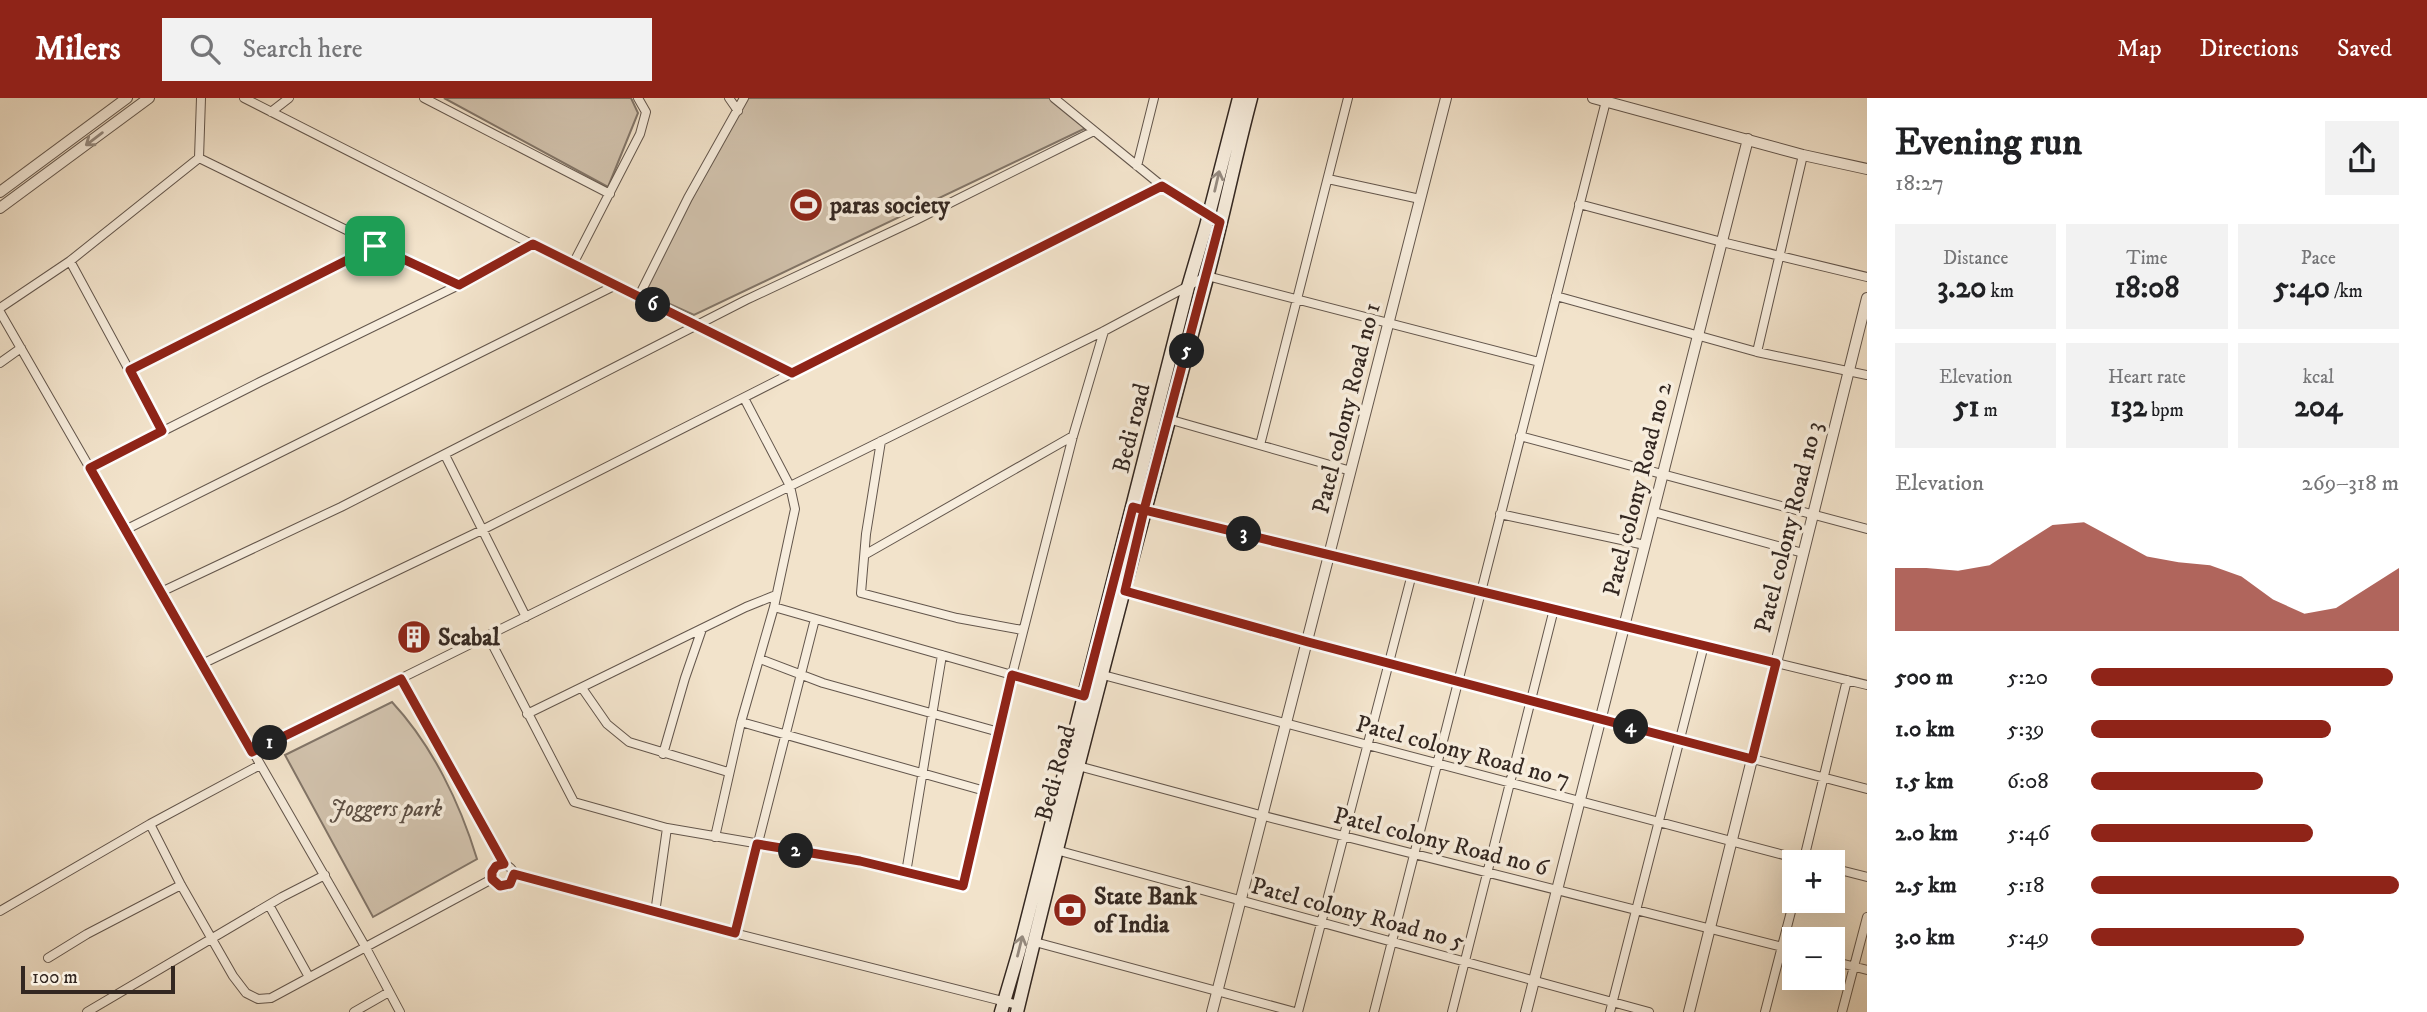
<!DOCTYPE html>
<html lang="en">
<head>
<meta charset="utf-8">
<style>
  body { margin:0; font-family:"IM FELL DW Pica",serif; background:#f2f2f2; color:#202124; height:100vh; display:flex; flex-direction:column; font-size:26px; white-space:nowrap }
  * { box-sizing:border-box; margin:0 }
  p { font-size:23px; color:#757577 }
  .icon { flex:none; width:38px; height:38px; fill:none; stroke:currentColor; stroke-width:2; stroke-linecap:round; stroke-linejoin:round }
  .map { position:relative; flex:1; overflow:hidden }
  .side { display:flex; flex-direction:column; background:#fff; width:560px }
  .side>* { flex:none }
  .fabs { position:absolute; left:1782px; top:752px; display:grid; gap:14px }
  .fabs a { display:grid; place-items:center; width:63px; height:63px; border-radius:0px; background:#fff; box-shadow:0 7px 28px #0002; font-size:35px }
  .scale { position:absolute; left:21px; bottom:18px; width:154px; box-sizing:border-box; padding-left:7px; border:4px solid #332721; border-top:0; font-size:19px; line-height:24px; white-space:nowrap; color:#332721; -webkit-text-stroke:5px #f7eddd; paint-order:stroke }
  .pin { position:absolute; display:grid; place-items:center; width:60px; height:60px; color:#fff; margin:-30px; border-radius:14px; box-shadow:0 4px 10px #0006 }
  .km { position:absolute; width:35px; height:35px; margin:-18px; border-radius:50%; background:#222; color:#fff; font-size:19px; line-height:35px; text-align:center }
  .round { display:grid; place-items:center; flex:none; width:74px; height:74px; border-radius:0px; background:#f2f2f2 }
  .headline { display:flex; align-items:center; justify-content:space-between; height:119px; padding:0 28px }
  h1 { font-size:38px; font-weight:700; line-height:52px }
  .figures { display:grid; grid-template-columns:repeat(3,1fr); gap:10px; height:119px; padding:7px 28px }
  .figures div { display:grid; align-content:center; border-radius:0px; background:#f2f2f2; text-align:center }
  .figures b { font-size:30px; font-weight:700 }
  .figures small { font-size:19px; font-weight:400 }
  .figures p { font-size:19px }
  .chart { height:196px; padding:14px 28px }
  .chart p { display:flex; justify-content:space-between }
  .chart svg { width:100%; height:126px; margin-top:7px; fill:#8f2418; opacity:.7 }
  ul { padding:0 28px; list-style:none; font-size:23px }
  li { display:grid; grid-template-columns:112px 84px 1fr; align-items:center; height:52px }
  li i { height:18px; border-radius:9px; background:#8f2418 }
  header { display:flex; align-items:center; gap:42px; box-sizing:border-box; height:98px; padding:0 35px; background:#8f2418; color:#fff }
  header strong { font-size:33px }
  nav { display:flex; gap:38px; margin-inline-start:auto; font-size:24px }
  .search { width:490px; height:63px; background:#f2f2f2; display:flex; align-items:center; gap:18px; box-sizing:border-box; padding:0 24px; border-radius:0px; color:#757577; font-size:26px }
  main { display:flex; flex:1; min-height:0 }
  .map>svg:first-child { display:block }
  .green { fill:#d2c3ae; stroke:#827568; stroke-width:2 }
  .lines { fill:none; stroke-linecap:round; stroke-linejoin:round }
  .minor-casing { stroke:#63564c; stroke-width:10 }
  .tertiary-casing { stroke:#63564c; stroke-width:12 }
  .secondary-casing { stroke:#332721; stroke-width:15 }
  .minor { stroke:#f7eddd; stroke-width:8 }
  .tertiary { stroke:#f7eddd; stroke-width:10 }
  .secondary { stroke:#f7eddd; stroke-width:12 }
  .oneway { stroke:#958a7f }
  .route-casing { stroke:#fff; stroke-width:14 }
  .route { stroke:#8f2418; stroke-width:9 }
  .labels { text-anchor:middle; stroke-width:7; stroke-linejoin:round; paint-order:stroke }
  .poi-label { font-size:24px; font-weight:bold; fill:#332721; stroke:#f7eddd; text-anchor:start }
  .street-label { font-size:24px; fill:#332721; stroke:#f7eddd }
  .park-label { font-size:24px; font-style:italic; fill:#5b4e44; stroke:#f7eddd }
</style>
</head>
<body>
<header>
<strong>Milers</strong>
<div class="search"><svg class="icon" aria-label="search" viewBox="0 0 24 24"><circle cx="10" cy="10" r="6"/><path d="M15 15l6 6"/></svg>Search here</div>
<nav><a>Map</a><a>Directions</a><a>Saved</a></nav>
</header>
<main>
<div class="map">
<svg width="1867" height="914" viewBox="0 0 1867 914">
  <rect width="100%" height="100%" fill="#f2e3cb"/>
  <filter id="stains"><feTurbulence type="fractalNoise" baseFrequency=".00286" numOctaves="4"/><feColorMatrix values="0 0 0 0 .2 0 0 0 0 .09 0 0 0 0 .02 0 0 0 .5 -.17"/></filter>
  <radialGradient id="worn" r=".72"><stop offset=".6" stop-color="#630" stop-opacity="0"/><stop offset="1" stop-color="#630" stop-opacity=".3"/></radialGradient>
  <path class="green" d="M 444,0 L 631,0 L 638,15 L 608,89 Z
    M 744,0 L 1053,0 L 1088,29 L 694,217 L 652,198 L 648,194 L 648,185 Z
    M 392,604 C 432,647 460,705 477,761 L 373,819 L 285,657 Z"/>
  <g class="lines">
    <g class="minor-casing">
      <path id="minor" d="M 244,0 L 638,200 L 792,275
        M 424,0 L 610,96
        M 729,0 L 738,13
        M 1054,0 L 1162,88 L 1210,118
        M 271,14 L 289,0
        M 199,60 L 201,0
        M 1137,68 L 1154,0
        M 1328,81 L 1420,101
        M 1579,106 L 1722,144 L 1867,179
        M 70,163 L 162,333
        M 573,166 L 640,36 L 646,14 L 638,0
        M 1556,198 L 1757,254 L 1867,277
        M 638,200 L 688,100 L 744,0
        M 0,210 L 70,163 L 199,60 L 459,187
        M 0,214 L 366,850 L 400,914
        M 1757,254 L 1803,57
        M 0,265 L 21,250
        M 130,273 L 375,148
        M 1168,321 L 1351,373
        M 1520,338 L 1867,431
        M 881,343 L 866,436 L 861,495 L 957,520 L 1022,532
        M 1260,347 L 1348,0
        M 445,357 L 526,519
        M 90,370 L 260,284 L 459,187 L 533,146
        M 1143,411 L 1867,587
        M 1654,414 L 1803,455
        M 1500,416 L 1645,447
        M 125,432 L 616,187
        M 866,456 L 1073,338
        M 1125,493 L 1308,544 L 1867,691
        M 161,494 L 341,409 L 746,202 L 914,123 L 1094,33
        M 774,509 L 1012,577 L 1073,338 L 1104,233
        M 488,538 L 574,704 L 667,730 L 860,763 L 963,788 L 1012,577 L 1084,598
        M 760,561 L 823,585 L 999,634
        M 202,566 L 482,432 L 1162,88
        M 1103,577 L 1814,765
        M 401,581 L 504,766
        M 582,590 L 607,626 L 629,644 L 728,674
        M 527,616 L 746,509 L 776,497
        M 741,624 L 985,693
        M 252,654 L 1104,233 L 1207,178 L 1539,264
        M 663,656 L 685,580 L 702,531
        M 1078,668 L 1264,718 L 1794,852
        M 150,726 L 181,787 L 233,878 L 246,895 L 258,901 L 271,900 L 492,781
        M 715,739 L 741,624 L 774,509 L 795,411 L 790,388 L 744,300
        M 1056,752 L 1649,914
        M 1803,765 L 1847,582
        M492 778a11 11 0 1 1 22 0a11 11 0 1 1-22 0Z
        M 1832,770 L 1867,779
        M 906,775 L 942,557
        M 514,776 L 655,815 L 1018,907
        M 269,807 L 309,879
        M 0,813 L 150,726 L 260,667
        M 655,815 L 667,730
        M 735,835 L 815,521
        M 1035,844 L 1295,914
        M 48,860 L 87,836 L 181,787
        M 1832,863 L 1867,872
        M 87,914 L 282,799 L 325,777
        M 354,914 L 389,894
        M 1298,914 L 1412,476
        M 1374,914 L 1606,3
        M 1452,914 L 1554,511
        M 1610,914 L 1704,547
        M 1765,914 L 1794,802
        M 1842,914 L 1867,819"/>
    </g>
    <g class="tertiary-casing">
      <path id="tertiary" d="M 1593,0 L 1803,57 L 1867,71
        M 0,94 L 127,0
        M 0,110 L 149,0
        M 1212,914 L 1446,0
        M 1526,914 L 1748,41
        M 1689,914 L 1867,200"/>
    </g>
    <g class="secondary-casing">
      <path id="secondary" d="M 1001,914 L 1019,853 L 1188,189 L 1206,128 L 1239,0
        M 1017,914 C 1076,668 1142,424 1207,180 C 1223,120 1235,60 1251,0"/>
    </g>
    <use href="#minor" class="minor"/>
    <use href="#tertiary" class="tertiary"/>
    <use href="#secondary" class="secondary"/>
  </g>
  <defs><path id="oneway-shaft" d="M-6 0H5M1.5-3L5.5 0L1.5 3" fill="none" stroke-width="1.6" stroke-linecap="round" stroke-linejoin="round" transform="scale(1.75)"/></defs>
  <g class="oneway">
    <use href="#oneway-shaft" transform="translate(94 41) rotate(143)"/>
    <use href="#oneway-shaft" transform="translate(1217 83) rotate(-77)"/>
    <use href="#oneway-shaft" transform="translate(1020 848) rotate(-76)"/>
  </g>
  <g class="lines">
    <g class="route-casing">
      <path id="route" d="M 375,148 L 130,272 L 162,333 L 90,370 L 252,654 L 401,581 L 504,766 L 496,768 L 492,774 L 492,781 L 500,788 L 510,786 L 514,776 L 735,835 L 757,746 L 860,763 L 963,788 L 1012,577 L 1084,598 L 1133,409 L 1144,412 L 1776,565 L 1752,661 L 1308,544 L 1125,493 L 1144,412 L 1220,124 L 1162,88 L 792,275 L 533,146 L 459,187 L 375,148"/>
    </g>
    <use href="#route" class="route"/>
  </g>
  <defs>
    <g id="stadium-disc" transform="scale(1.75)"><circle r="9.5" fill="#8f2418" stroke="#f7eddd"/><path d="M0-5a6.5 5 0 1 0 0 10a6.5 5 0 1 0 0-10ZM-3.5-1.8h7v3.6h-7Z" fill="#fff"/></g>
    <g id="building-disc" transform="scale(1.75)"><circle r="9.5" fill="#8f2418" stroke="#f7eddd"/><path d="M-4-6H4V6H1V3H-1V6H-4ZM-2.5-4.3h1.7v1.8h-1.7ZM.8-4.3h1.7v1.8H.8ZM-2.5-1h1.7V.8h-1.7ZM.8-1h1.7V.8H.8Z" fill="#fff"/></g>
    <g id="bank-disc" transform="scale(1.75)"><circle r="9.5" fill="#8f2418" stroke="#f7eddd"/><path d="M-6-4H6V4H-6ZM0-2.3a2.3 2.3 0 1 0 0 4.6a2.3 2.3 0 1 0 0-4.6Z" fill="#fff"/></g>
  </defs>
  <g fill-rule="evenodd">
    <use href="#stadium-disc" x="806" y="107"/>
    <use href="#building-disc" x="414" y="539"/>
    <use href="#bank-disc" x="1070" y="812"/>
  </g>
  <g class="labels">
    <g class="poi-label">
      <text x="830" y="115">paras society</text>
      <text x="438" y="547">Scabal</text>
      <text x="1094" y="806">State Bank<tspan x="1094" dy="28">of India</tspan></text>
    </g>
    <g class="street-label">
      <text transform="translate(1346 310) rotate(-76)" y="8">Patel colony Road no 1</text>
      <text transform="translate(1131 330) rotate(-76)" y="8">Bedi road</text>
      <text transform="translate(1637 391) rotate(-76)" y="8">Patel colony Road no 2</text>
      <text transform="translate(1788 429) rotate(-76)" y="8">Patel colony Road no 3</text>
      <text transform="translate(1463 653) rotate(15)" y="8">Patel colony Road no 7</text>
      <text transform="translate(1055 675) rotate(-75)" y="8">Bedi Road</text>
      <text transform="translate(1441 743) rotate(14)" y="8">Patel colony Road no 6</text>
      <text transform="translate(1358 815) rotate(15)" y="8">Patel colony Road no 5</text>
    </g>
    <g class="park-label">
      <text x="386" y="718">Joggers park</text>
    </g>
  </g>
  <rect width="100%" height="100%" filter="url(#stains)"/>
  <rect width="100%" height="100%" fill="url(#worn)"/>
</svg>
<div class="fabs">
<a>+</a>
<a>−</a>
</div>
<div class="scale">100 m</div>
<div class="pin" style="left:375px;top:148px;background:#1e9e55"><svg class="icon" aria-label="arrive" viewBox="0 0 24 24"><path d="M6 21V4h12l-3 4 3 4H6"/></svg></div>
<b class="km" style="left:270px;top:645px">1</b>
<b class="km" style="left:796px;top:753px">2</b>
<b class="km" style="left:1244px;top:436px">3</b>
<b class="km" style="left:1631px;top:629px">4</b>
<b class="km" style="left:1187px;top:253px">5</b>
<b class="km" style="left:653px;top:207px">6</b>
</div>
<section class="side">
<div class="headline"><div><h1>Evening run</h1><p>18:27</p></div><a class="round"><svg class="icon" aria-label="share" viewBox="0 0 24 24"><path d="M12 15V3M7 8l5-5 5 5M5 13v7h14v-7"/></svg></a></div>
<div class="figures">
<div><p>Distance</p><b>3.20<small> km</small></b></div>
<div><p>Time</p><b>18:08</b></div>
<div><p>Pace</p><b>5:40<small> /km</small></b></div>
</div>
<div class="figures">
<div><p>Elevation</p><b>51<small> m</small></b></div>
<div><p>Heart rate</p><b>132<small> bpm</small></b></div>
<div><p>kcal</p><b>204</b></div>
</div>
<div class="chart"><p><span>Elevation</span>269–318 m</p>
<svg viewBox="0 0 160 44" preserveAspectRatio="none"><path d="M0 44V22L10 22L20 23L30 21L40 14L50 7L60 6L70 12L80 18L90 20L100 21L110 25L120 33L130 38L140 36L150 29L160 22V44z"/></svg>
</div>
<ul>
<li><b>500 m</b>5:20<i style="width:98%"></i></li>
<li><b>1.0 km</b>5:39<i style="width:78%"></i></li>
<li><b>1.5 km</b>6:08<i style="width:56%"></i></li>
<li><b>2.0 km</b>5:46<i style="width:72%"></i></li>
<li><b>2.5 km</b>5:18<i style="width:100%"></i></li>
<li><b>3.0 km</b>5:49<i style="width:69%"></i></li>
</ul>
</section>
</main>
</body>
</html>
